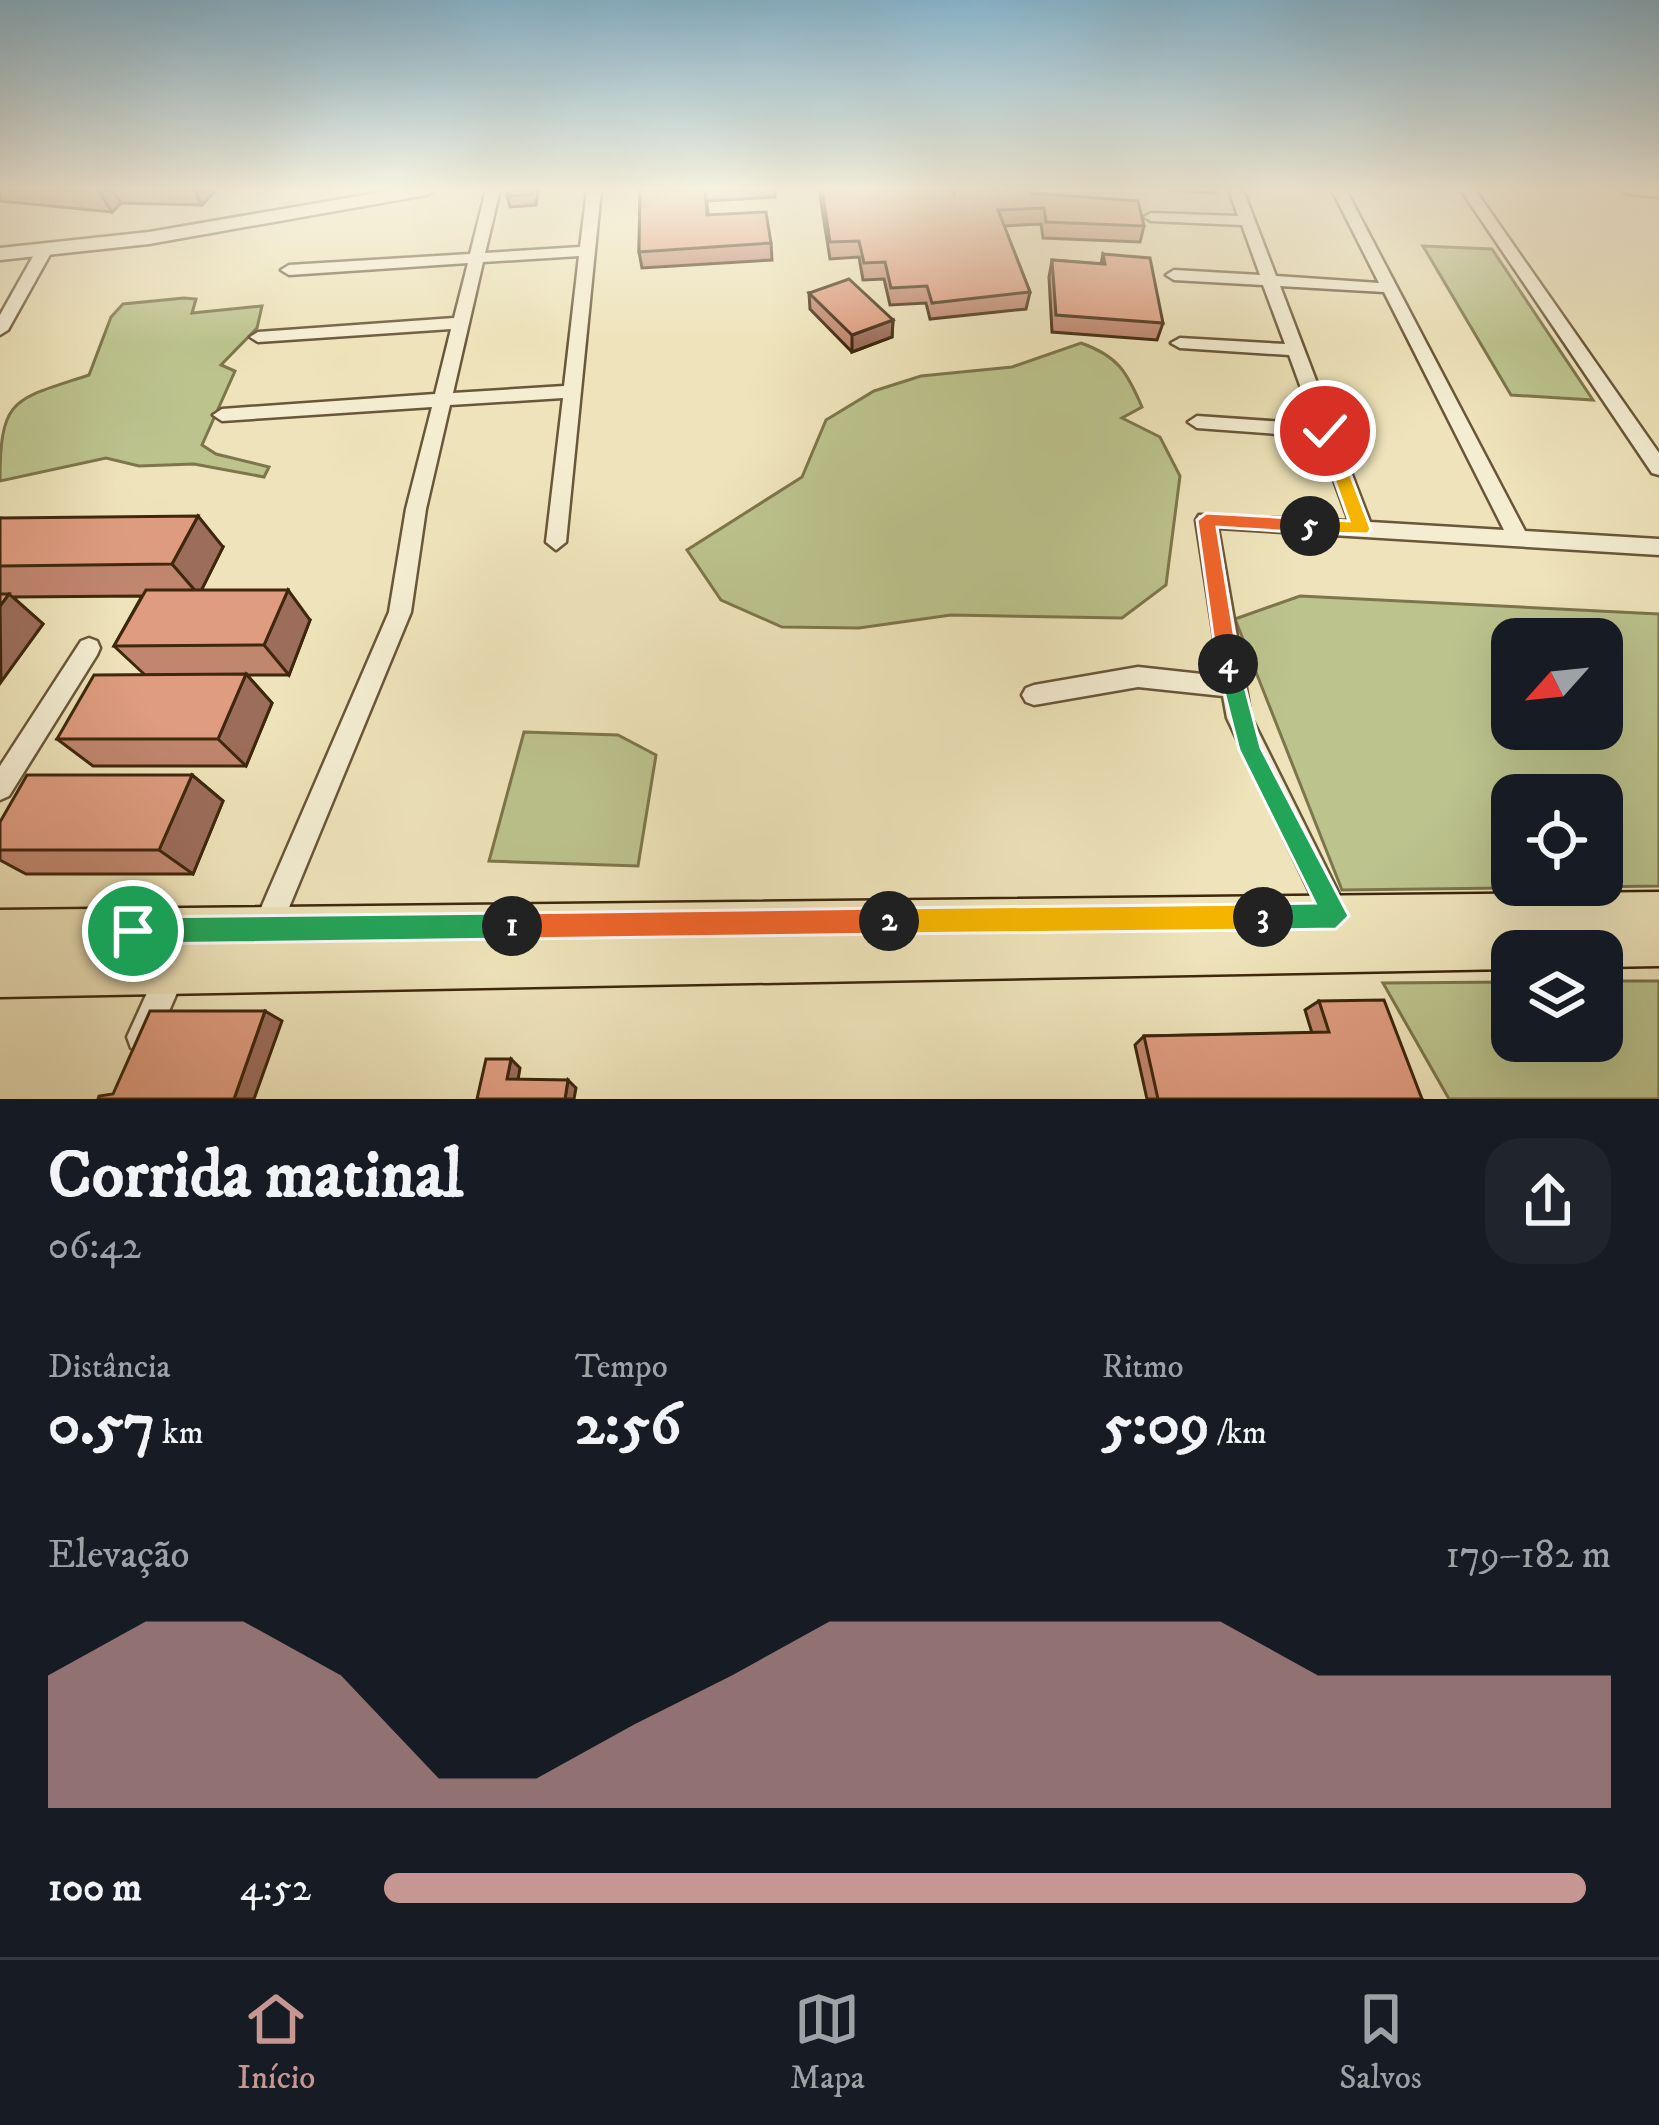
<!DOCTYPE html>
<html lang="pt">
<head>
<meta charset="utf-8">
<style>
  body { margin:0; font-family:"IM FELL DW Pica",serif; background:#20242c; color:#f1f3f6; height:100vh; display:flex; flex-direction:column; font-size:45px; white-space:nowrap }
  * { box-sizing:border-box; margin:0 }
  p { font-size:39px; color:#9ea1a6 }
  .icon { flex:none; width:66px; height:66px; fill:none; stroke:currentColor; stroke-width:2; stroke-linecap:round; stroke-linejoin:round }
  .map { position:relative; height:1099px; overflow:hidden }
  .details { display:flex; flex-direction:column; background:#171b24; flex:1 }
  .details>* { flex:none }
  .needle { width:78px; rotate:243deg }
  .tools { position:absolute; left:1491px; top:618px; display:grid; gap:24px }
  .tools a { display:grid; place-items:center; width:132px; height:132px; border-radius:24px; background:#171b24; box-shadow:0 12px 48px #0002; font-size:60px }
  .pin { position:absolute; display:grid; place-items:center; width:102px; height:102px; color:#fff; margin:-51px; border:6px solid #fff; border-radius:50%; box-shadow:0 3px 12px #0007 }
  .km { position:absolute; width:60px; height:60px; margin:-30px; border-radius:50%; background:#222; color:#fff; font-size:33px; line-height:60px; text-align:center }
  .round { display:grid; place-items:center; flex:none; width:126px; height:126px; border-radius:36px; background:#20242c }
  .head { display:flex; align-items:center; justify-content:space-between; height:204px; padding:0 48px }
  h1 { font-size:66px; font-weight:700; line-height:90px }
  .figures { display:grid; grid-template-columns:repeat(3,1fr); gap:18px; height:204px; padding:12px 48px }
  .figures div { display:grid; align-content:center }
  .figures b { font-size:60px; font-weight:700 }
  .figures small { font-size:33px; font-weight:400 }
  .figures p { font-size:33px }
  .chart { height:336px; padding:24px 48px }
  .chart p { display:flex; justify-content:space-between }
  .chart svg { width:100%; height:216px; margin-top:12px; fill:#c59692; opacity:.7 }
  ul { padding:0 48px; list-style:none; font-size:39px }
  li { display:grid; grid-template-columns:192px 144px 1fr; align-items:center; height:90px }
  li i { height:30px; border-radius:15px; background:#c59692 }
  .tabs { display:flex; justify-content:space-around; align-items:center; height:168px; border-top:3px solid #363941; background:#171b24; font-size:33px; color:#9ea1a6 }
  .tabs a { display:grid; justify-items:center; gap:6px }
  .tabs .selected { color:#c59692 }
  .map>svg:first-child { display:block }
  .green { fill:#bcc38d; stroke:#7d754c; stroke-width:3; fill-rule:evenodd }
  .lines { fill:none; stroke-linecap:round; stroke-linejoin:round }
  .minor-casing { stroke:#6a5638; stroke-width:5 }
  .tertiary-casing { stroke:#6a5638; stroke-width:5 }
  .primary-casing { stroke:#3e270c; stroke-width:5 }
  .minor { fill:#f4edd2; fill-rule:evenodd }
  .tertiary { fill:#f4edd2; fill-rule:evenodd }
  .primary { fill:#eee3ba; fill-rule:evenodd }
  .wall { fill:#c0866e; stroke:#3e270c; stroke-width:3 }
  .shaded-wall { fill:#9c6d5a; stroke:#3e270c; stroke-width:3 }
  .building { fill:#df9c80; stroke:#3e270c; stroke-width:3 }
  .split-1 { fill:#22a559; stroke:#fff; stroke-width:3 }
  .split-2 { fill:#f0652b; stroke:#fff; stroke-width:3 }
  .split-3 { fill:#f5b400; stroke:#fff; stroke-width:3 }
  .split-4 { fill:#22a559; stroke:#fff; stroke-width:3 }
  .split-5 { fill:#f0652b; stroke:#fff; stroke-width:3 }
  .split-6 { fill:#f5b400; stroke:#fff; stroke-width:3 }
</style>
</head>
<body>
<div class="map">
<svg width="1659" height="1099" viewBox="0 0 1659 1099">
  <rect width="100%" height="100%" fill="#eee3ba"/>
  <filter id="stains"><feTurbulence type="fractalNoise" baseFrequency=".00167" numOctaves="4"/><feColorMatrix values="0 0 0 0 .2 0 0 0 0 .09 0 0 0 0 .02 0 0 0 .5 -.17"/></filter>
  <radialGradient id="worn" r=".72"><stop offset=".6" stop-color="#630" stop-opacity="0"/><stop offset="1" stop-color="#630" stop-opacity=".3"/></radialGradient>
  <path class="green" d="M 1423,246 L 1492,249 L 1593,400 L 1511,395 Z
    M 184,298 L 196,299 L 192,313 L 262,306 L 257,328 L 221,365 L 235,371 L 202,445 L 216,454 L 269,467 L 264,477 L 194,464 L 139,466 L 106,458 L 0,481 C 0,396 14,400 89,375 L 111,317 L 123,304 Z
    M 1081,343 C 1118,356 1127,372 1142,407 L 1122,418 L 1160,437 L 1180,476 L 1166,585 L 1122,618 L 951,615 L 859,628 L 782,627 L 721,600 L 687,550 L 802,477 L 826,420 L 874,391 L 921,376 L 1012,367 Z
    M 1300,596 L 1659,614 L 1659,886 L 1342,890 L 1235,619 ZM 1512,639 L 1602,639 L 1602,729 L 1512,729 ZM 1512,795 L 1602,795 L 1602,885 L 1512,885 Z
    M 524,732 L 618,735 L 656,755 L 638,866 L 489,861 Z
    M 1602,981 L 1659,981 L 1659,1099 L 1449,1099 L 1383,983 L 1512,982 L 1512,1041 L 1602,1041 Z"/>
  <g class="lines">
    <g class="minor-casing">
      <path id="minor" d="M 486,190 L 500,190 L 485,253 L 580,247 L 587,190 L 601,190 L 566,542 L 556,550 L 546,542 L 563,398 L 450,405 L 426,509 L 411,612 L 276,939 L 266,943 L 256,939 L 252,929 L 389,612 L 406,509 L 432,407 L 222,421 L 213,415 L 222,409 L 435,394 L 451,329 L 258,342 L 250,337 L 258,332 L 454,318 L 468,263 L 289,275 L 281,270 L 289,265 L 470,254 ZM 579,256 L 564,386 L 453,393 L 483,262 Z
        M 1229,190 L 1243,190 L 1276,276 L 1379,283 L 1332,190 L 1346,190 L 1525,531 L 1659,539 L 1659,555 L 1218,528 L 1251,717 L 1350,916 L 1346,926 L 1336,930 L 1326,926 L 1227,718 L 1223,696 L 1138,687 L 1034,705 L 1026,702 L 1022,695 L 1026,688 L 1034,685 L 1138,667 L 1220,676 L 1196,520 L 1199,515 L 1349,521 L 1318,437 L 1197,428 L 1188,422 L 1197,416 L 1314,424 L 1289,355 L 1180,348 L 1171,343 L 1180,338 L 1285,344 L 1263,285 L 1174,280 L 1166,275 L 1174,270 L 1260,275 L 1242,225 L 1151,221 L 1144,217 L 1151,213 L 1238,216 ZM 1280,286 L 1384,292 L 1504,530 L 1370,522 Z
        M 1461,190 L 1475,190 L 1659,453 L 1659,475 L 1652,473 Z
        M 1621,190 L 1659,190 L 1659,197 L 1628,194 Z
        M 44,246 L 52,251 L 8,330 L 0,335 L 0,315 L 36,251 Z
        M 89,638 L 97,641 L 100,648 L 97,655 L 9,796 L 0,800 L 0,766 L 81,641 Z
        M 171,957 L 181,962 L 186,972 L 153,1048 L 142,1052 L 131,1048 L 127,1037 L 161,962 Z"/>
    </g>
    <g class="tertiary-casing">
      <path id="tertiary" d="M 394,190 L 435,190 L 426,195 L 149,244 L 0,260 L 0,248 L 149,232 Z"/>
    </g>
    <g class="primary-casing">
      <path id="primary" d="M 1659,892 L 1659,966 L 1602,967 L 1602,951 L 1512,951 L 1512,969 L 0,997 L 0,910 Z"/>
    </g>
    <use href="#minor" class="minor"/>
    <use href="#tertiary" class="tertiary"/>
    <use href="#primary" class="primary"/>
  </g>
  <path class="wall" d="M 0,190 L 216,190 L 202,205 L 121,203 L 112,212 L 0,201 Z
    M 508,190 L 538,190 L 536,205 L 510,207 L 507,196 Z
    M 640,190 L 775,190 L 775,197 L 707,201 L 708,215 L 771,243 L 772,260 L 642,268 L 639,252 Z
    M 819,190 L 953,190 L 954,194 L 1031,193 L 1144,226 L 1140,242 L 1043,238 L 1041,224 L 1004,226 L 1030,292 L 1026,309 L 930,319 L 926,303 L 890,305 L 884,279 L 863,280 L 859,257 L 830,259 Z
    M 1167,190 L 1215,190 L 1214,193 Z
    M 1103,254 L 1163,323 L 1157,340 L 1052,332 L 1049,277 L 1052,260 L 1101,264 Z
    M 809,293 L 893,320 L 892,337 L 852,352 L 810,309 Z
    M 0,518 L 223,547 L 201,590 L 310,620 L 289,675 L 247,675 L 272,703 L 246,766 L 93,766 L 57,739 L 144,674 L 114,646 L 142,596 L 13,597 L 43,624 L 0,682 Z
    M 192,775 L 223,801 L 193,874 L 26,874 L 0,860 L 0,822 Z
    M 1319,1001 L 1422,1099 L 1147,1099 L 1135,1045 L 1144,1036 L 1312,1033 L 1305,1010 Z"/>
  <path class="shaded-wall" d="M 98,190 L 113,190 L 121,203 L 112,212 Z
    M 194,190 L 216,190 L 202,205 Z
    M 893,320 L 892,337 L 852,352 L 852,335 Z
    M 198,516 L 223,547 L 199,595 L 172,564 Z
    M 288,590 L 310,620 L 289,675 L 264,645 Z
    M 9,594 L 43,624 L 1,682 L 0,606 Z
    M 246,674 L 272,703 L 246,766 L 218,739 Z
    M 192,775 L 223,801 L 193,874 L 159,850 Z
    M 265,1011 L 282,1021 L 254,1099 L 234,1099 Z
    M 511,1059 L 520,1068 L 517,1086 L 507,1079 Z
    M 568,1080 L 576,1088 L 574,1099 L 565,1099 Z"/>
  <path class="building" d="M 508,190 L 534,190 L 533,194 L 507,196 Z
    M 640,190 L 705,190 L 707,215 L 766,212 L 771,243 L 639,252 Z
    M 822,190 L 953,190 L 954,194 L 956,190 L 1030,190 L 1031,193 L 1138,201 L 1144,226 L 1046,222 L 1044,208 L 998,210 L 1030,292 L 932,303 L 927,286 L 891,288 L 885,262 L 864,263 L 859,241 L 830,242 Z
    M 1103,254 L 1150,258 L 1163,323 L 1056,315 L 1052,260 L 1105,264 Z
    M 849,279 L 893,320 L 852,335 L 809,293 Z
    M 198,516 L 172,564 L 0,566 L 0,518 Z
    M 146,590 L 288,590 L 264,645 L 114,646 Z
    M 0,594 L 9,594 L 0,606 Z
    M 246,674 L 218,739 L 57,739 L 94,675 Z
    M 27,775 L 192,775 L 159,850 L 0,850 L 0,822 Z
    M 1384,1000 L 1422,1099 L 1158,1099 L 1144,1036 L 1329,1032 L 1319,1001 Z
    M 150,1011 L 265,1011 L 234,1099 L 98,1099 L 99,1096 L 113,1094 Z
    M 486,1059 L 511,1059 L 507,1079 L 568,1080 L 565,1099 L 477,1099 Z"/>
  <linearGradient id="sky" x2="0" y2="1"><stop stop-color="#88b8d2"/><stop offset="0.55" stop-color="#f7f2e0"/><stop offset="1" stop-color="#f7f2e0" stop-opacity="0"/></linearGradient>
  <rect width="1659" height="344" fill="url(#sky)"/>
  <path class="split-1" d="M 512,913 L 525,926 L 512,939 L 133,944 L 120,931 L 133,917 Z"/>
  <path class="split-2" d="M 889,908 L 902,921 L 889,934 L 512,939 L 499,926 L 512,913 Z"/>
  <path class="split-3" d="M 1263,904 L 1276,917 L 1263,930 L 889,934 L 876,921 L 889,908 Z"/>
  <path class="split-4" d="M 1228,655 L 1239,664 L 1261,748 L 1349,916 L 1336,929 L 1263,930 L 1250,917 L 1263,904 L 1315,903 L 1239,750 L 1217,664 Z"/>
  <path class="split-5" d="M 1206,513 L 1310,519 L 1319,526 L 1310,533 L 1217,527 L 1239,664 L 1228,673 L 1217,664 L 1197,520 Z"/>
  <path class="split-6" d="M 1325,425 L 1334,431 L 1371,529 L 1368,534 L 1310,533 L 1300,526 L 1310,519 L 1349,521 L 1317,431 Z"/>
  <rect width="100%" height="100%" filter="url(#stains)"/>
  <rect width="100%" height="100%" fill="url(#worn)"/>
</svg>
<div class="tools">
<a><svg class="needle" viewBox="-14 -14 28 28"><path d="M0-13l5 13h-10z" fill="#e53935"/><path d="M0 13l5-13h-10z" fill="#9ea1a6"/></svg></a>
<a><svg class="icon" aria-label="locate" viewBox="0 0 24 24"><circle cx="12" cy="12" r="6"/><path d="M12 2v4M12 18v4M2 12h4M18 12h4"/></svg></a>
<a><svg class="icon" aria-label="layers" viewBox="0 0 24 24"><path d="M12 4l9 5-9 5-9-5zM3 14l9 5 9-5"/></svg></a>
</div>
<div class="pin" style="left:133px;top:931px;background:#1e9e55"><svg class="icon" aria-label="arrive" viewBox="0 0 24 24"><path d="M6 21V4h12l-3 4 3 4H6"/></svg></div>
<div class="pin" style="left:1325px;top:431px;background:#d93025"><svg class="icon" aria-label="check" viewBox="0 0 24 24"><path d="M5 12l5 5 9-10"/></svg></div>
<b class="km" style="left:512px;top:926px">1</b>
<b class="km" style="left:889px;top:921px">2</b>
<b class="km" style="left:1263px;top:917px">3</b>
<b class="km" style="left:1228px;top:664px">4</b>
<b class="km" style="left:1310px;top:526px">5</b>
</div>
<section class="details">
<div class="head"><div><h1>Corrida matinal</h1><p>06:42</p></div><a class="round"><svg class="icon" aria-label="share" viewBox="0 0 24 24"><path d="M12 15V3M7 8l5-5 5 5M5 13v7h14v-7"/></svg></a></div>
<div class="figures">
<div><p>Distância</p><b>0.57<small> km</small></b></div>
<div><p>Tempo</p><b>2:56</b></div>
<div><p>Ritmo</p><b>5:09<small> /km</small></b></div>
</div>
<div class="chart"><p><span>Elevação</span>179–182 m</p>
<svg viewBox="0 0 160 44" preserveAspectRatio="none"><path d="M0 44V17L10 6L20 6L30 17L40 38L50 38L60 27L70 17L80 6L90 6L100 6L110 6L120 6L130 17L140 17L150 17L160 17V44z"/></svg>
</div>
<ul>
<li><b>100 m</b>4:52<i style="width:98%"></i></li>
</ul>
</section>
<nav class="tabs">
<a class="selected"><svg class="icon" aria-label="home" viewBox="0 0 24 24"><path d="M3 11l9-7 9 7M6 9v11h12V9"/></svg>Início</a>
<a><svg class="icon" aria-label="map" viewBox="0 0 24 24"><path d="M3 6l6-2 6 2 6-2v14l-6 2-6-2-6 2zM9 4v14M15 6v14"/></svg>Mapa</a>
<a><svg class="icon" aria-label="saved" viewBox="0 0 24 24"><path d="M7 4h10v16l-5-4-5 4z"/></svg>Salvos</a>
</nav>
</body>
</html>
